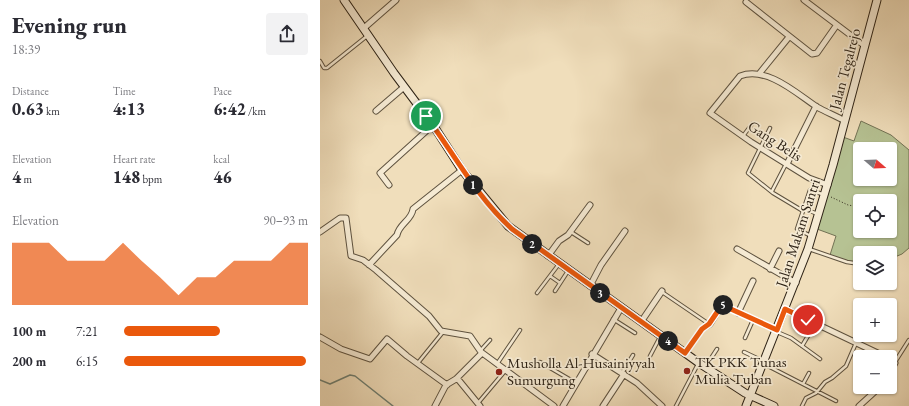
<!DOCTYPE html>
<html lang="en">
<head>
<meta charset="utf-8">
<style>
  body { margin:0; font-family:"EB Garamond",serif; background:#f2f2f3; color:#2b2b33; height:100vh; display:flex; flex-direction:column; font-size:15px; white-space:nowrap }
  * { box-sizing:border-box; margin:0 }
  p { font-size:13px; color:#7c7c81 }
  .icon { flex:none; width:22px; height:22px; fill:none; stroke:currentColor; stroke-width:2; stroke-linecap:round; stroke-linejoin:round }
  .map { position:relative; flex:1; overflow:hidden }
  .panel { display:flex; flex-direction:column; background:#fff; width:320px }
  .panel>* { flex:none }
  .needle { width:26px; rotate:109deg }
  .controls { position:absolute; left:533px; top:142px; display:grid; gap:8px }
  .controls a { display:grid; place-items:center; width:44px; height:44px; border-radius:4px; background:#fff; box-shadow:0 1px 3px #0004; font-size:20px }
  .pin { position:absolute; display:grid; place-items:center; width:34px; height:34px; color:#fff; margin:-17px; border:2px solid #fff; border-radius:50%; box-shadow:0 1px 4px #0007 }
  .km { position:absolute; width:20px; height:20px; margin:-10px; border-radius:50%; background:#222; color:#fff; font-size:11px; line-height:20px; text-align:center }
  .round { display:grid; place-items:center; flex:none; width:42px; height:42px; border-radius:4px; background:#f2f2f3 }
  .headline { display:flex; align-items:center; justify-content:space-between; height:68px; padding:0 12px }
  h1 { font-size:22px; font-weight:800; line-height:30px }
  .stats { display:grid; grid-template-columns:repeat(3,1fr); gap:6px; height:68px; padding:4px 12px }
  .stats div { display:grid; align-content:center }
  .stats b { font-size:17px; font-weight:800 }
  .stats small { font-size:11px; font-weight:400 }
  .stats p { font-size:11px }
  .chart { height:112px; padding:8px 12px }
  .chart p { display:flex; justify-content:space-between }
  .chart svg { width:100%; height:72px; margin-top:4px; fill:#ea580c; opacity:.7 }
  ul { padding:0 12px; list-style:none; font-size:13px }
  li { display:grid; grid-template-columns:64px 48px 1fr; align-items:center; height:30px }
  li i { height:10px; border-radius:5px; background:#ea580c }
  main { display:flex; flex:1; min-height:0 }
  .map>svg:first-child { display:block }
  .green { fill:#b6c293; stroke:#727254; fill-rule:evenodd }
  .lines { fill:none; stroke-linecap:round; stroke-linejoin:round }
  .stream { stroke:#6f7f72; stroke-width:1.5 }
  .lane-casing { stroke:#5e523f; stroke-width:4.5 }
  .street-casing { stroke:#5e523f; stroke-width:7 }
  .secondary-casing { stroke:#2e2316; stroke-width:9 }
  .path { stroke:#2e2316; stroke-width:1; stroke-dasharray:1 2; stroke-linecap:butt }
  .lane { stroke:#f5ead3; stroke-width:2.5 }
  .street { stroke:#f5ead3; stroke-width:5 }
  .secondary { stroke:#f5ead3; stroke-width:7 }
  .route-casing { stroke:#fff; stroke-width:8 }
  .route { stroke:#ea580c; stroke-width:5 }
  .poi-dot { fill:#8f2418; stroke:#f5ead3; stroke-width:1.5 }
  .labels { text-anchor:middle; stroke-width:3.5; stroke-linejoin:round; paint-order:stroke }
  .street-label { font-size:15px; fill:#2e2316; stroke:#f5ead3 }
  .poi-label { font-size:15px; fill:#2e2316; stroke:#f5ead3; text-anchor:start }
</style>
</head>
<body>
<main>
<section class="panel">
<div class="headline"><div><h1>Evening run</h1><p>18:39</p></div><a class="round"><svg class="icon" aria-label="share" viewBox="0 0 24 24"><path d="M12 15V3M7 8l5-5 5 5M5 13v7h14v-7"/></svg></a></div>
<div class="stats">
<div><p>Distance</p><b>0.63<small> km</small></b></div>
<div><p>Time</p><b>4:13</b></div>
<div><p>Pace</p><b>6:42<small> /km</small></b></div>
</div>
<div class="stats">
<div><p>Elevation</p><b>4<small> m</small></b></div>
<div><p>Heart rate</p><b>148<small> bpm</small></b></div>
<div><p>kcal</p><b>46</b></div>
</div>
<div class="chart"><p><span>Elevation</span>90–93 m</p>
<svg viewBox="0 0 160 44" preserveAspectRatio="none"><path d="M0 44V6L10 6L20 6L30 17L40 17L50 17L60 6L70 17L80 27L90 38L100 27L110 27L120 17L130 17L140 17L150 6L160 6V44z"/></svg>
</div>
<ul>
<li><b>100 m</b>7:21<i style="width:52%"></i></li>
<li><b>200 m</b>6:15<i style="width:99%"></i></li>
</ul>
</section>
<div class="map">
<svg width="589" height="406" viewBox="0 0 589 406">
  <rect width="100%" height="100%" fill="#f0debb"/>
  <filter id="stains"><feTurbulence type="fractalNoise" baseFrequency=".005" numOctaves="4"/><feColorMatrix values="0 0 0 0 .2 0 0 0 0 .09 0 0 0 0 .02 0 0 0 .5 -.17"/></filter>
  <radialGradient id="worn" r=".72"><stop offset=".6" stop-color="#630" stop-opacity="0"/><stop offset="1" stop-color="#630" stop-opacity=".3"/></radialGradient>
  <path class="green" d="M 541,121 L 571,135 L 589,150 L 589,248 L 582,254 L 570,259 L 570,253 L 540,253 L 540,262 L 528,261 L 510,255 L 516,236 L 497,229 L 523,137 L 534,141 ZM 540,149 L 570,149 L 570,179 L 540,179 ZM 540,201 L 570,201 L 570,231 L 540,231 Z"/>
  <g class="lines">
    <path class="stream" d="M 0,380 L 10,384 L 30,375 L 35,376 L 73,406"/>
    <g class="lane-casing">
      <path id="lane" d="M 0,61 L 4,68 L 7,68 L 47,36
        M 450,128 L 428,173 L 453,193 L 483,211
        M 423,136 L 432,124
        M 452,191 L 466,164
        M 484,209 L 498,214
        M 251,232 L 268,243
        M 491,236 L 477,229 L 490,190 L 502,194
        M 489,249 L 527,262 L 540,264
        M 230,276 L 240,283
        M 235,291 L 248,271
        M 342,292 L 389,324
        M 217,293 L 239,264
        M 293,319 L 315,333
        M 457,332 L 471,338 L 500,359
        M 425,338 L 433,320
        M 482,346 L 495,324
        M 160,351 L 170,340
        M 424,352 L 443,361
        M 330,356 L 340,337
        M 220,362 L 256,383
        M 575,362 L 589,340
        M 97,364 L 123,332
        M 177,364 L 200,330
        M 444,364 L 516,401
        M 386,366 L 397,349
        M 302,373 L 313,355
        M 483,384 L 489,373
        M 158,403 L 185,371
        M 356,406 L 378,364
        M 482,406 L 486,398 L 496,393 L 505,382 L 512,378 L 526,366 L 536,343"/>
    </g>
    <g class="street-casing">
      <path id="street" d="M 484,0 L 545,46
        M 426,2 L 492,54 L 497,53 L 516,26
        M 44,28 L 76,0
        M 439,74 L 469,37
        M 56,111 L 84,87
        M 467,164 L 496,106
        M 69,185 L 60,173 L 113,125
        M 508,185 L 489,178 L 431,142 L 390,113 L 420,76 C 447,66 476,93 497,107 C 506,112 516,116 525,121
        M 0,232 L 20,218 L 26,218 L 31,256 L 43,260 L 56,270 L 109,316 L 121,331 L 150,336 L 161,352 L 234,406
        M 417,249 L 476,283
        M 228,256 L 239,241 L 248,235 L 270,205
        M 49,265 L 77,235 C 79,224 92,220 93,209 L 142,170
        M 450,269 L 459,251
        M 270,286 L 281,265 L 305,231
        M 465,309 L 566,357
        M 418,313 L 433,281
        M 321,322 L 342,291
        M 0,337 L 21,349 L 50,359 L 67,339 L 87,356 L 127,385
        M 365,353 L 382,329 L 390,324 L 402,305 L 457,330
        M 272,354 L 317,383 L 342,406
        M 570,359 L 575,363 L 570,372
        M 137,378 L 160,406
        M 115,406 L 126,385 L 136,379 L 162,353
        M 243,406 L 301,308
        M 283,406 L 304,374
        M 539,406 L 560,387"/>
    </g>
    <g class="secondary-casing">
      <path id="secondary" d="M 24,0 L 74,73 L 115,128 L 142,170 L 188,226 L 379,363 L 425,393 L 454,406
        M 426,406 L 488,249 L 513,165 L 557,0"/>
    </g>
    <path class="path" d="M 511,197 L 528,205 L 540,207
      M 570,220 L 572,222"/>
    <use href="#lane" class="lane"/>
    <use href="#street" class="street"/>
    <use href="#secondary" class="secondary"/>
  </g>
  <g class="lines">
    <g class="route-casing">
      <path id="route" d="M 106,116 C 134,154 156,196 192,229 L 365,353 L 382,329 L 389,324 L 402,305 L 457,330 L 465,309 L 488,320"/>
    </g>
    <use href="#route" class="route"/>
  </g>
  <g class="poi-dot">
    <circle cx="367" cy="371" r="4"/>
    <circle cx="179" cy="372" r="4"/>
  </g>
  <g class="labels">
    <g class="street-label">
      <text transform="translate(525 69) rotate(-75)" y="5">Jalan Tegalrejo</text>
      <text transform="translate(455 141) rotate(33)" y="5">Gang Belis</text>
      <text transform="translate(478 233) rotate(-72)" y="5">Jalan Makam Santri</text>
    </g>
    <g class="poi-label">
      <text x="375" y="367">TK PKK Tunas<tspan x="375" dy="17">Mulia Tuban</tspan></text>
      <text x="187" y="368">Musholla Al-Husainiyyah<tspan x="187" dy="17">Sumurgung</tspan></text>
    </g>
  </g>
  <rect width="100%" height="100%" filter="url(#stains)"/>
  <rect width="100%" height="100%" fill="url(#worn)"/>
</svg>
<div class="controls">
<a><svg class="needle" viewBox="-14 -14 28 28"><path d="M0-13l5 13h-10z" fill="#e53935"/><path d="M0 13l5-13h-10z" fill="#7c7c81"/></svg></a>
<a><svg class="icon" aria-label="locate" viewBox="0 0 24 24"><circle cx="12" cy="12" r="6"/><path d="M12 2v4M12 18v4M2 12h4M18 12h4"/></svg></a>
<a><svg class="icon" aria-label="layers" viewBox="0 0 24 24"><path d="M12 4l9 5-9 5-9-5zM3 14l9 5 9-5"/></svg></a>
<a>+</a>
<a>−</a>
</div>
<div class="pin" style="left:106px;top:116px;background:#1e9e55"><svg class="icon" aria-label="arrive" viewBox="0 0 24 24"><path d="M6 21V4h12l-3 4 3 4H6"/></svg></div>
<div class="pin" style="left:488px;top:320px;background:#d93025"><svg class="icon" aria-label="check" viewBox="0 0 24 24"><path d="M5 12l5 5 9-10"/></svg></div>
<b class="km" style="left:153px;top:185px">1</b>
<b class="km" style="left:212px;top:244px">2</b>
<b class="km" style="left:280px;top:293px">3</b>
<b class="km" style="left:348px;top:341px">4</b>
<b class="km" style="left:403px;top:305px">5</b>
</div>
</main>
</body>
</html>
